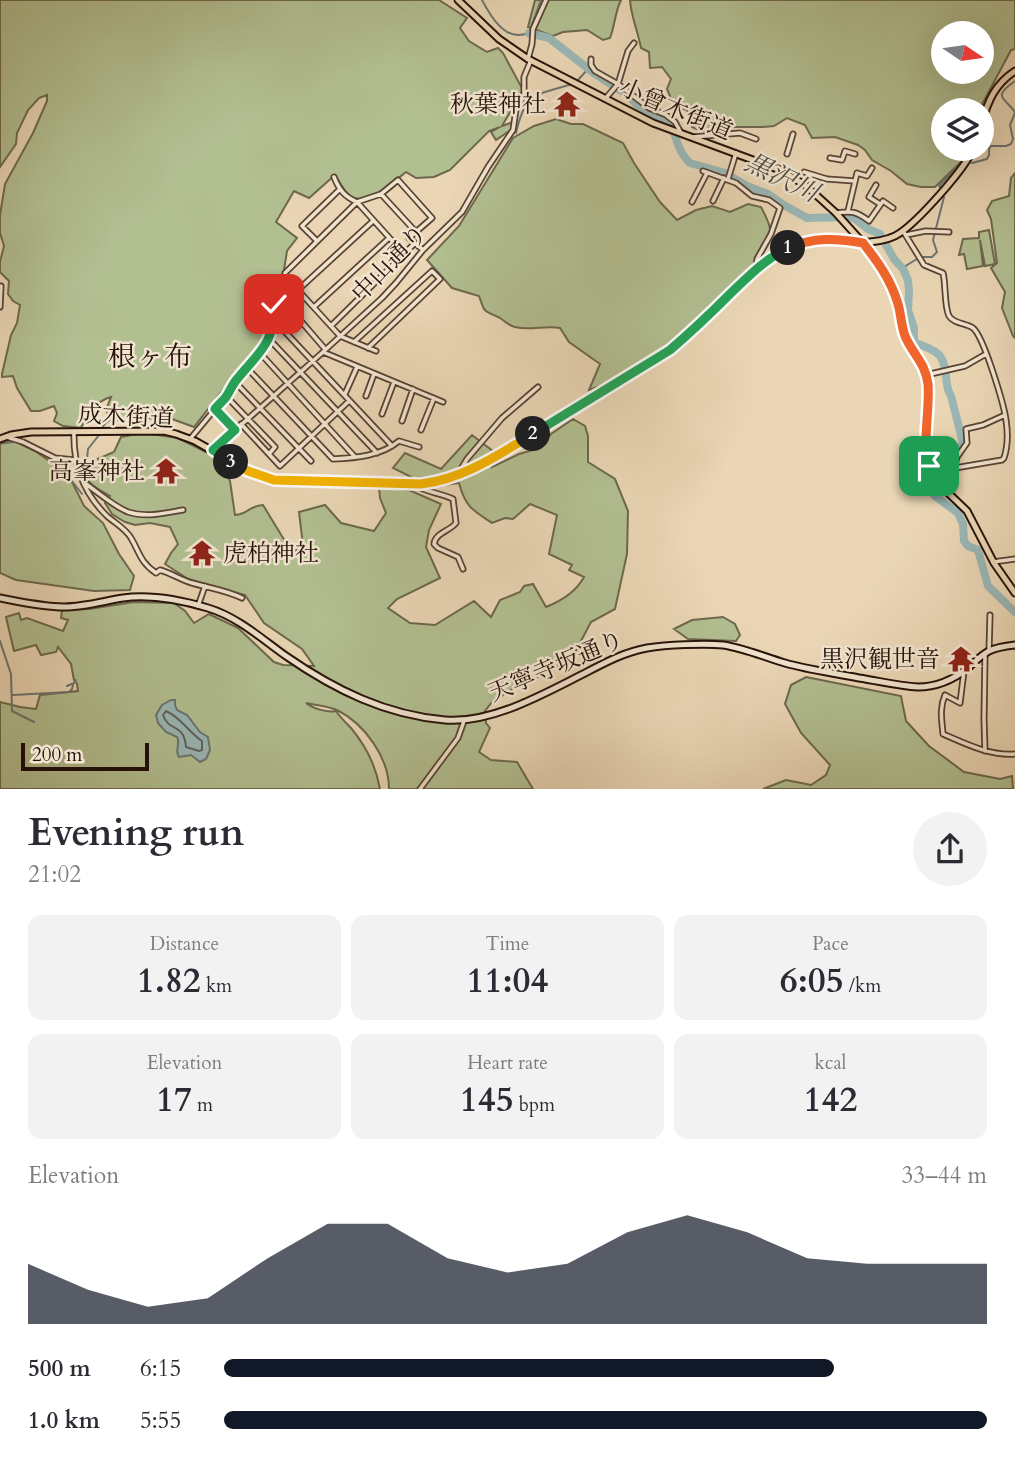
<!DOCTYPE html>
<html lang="en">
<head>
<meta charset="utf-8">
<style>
  body { margin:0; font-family:Cardo,"Noto Serif JP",serif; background:#f2f2f3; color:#2b2b33; height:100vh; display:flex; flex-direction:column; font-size:26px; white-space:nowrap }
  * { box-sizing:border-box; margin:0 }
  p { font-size:23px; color:#7c7c81 }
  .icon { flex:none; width:38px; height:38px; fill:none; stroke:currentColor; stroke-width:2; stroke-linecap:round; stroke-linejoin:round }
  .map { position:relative; height:789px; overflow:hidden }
  .sheet { display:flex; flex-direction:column; background:#fff; flex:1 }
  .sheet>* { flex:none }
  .needle { width:46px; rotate:103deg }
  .fabs { position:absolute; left:931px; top:21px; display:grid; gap:14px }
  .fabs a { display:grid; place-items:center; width:63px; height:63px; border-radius:50%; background:#fff; box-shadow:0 7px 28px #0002; font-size:35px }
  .scale { position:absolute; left:21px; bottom:18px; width:128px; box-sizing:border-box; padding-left:7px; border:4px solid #271209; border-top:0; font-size:19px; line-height:24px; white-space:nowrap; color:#271209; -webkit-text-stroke:5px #f1e4cf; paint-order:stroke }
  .pin { position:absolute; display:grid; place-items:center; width:60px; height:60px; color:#fff; margin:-30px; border-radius:14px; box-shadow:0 4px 10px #0006 }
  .km { position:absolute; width:35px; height:35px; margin:-18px; border-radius:50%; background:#222; color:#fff; font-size:19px; line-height:35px; text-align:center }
  .round { display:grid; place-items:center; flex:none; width:74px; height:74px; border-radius:37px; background:#f2f2f3 }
  .overview { display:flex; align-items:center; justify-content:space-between; height:119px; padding:0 28px }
  h1 { font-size:38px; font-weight:800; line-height:52px }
  .metrics { display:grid; grid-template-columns:repeat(3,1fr); gap:10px; height:119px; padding:7px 28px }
  .metrics div { display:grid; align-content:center; border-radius:14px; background:#f2f2f3; text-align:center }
  .metrics b { font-size:35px; font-weight:800 }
  .metrics small { font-size:19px; font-weight:400 }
  .metrics p { font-size:19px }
  .chart { height:196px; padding:14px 28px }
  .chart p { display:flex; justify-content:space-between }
  .chart svg { width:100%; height:126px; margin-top:7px; fill:#111827; opacity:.7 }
  ul { padding:0 28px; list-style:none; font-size:23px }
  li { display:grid; grid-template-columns:112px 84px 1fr; align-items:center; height:52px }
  li i { height:18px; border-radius:9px; background:#111827 }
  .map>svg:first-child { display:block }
  .green { fill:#b2bf91; stroke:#6c684d; stroke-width:2; fill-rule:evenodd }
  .water { fill:#9ab7b6; stroke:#6c7571; stroke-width:2 }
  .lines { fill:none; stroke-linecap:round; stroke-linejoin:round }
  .shore { stroke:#606460; stroke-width:2 }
  .stream { stroke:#6c7571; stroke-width:2 }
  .river { stroke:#9ab7b6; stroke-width:8 }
  .street-casing { stroke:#584334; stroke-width:7 }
  .secondary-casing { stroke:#271209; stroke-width:9 }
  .primary-casing { stroke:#271209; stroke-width:9 }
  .street { stroke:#f1e4cf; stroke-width:3.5 }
  .secondary { stroke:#f1e4cf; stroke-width:5 }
  .primary { stroke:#ead6b5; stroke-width:5 }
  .split-1-casing { stroke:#fff; stroke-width:14 }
  .split-2-casing { stroke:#fff; stroke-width:14 }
  .split-3-casing { stroke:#fff; stroke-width:14 }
  .split-4-casing { stroke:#fff; stroke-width:14 }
  .split-1 { stroke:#f0652b; stroke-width:9 }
  .split-2 { stroke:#22a559; stroke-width:9 }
  .split-3 { stroke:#f5b400; stroke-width:9 }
  .split-4 { stroke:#22a559; stroke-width:9 }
  .labels { text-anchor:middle; stroke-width:5; stroke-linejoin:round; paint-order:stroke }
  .poi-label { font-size:24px; fill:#271209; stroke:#f1e4cf; text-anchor:end }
  .street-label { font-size:24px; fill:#271209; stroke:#f1e4cf }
  .water-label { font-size:26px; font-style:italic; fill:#4f4c46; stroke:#f1e4cf }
  .quarter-label { font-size:28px; fill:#271209; stroke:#f1e4cf }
</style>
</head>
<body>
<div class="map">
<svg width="1015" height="789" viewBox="0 0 1015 789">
  <rect width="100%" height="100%" fill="#ead6b5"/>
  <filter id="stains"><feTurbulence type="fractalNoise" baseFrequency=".00286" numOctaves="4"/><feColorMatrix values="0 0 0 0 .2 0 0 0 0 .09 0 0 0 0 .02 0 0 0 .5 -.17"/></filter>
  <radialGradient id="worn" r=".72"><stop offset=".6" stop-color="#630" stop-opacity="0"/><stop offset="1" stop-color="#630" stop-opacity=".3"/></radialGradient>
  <path class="green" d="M 0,0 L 439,0 L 467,18 L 460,28 L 469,41 L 487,52 L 498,48 L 503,53 L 523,90 L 502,126 L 513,122 L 512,129 L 496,140 L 491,132 L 500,127 L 489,131 L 450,170 L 434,177 L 416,178 L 406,172 C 393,182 364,210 348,194 C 343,189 339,181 335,175 L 309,198 L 294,191 L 276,222 L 297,238 L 287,251 L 284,270 L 270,312 L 268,336 L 258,352 L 227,385 L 194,427 L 172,419 L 140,418 L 111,421 L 106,410 L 111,397 C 96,401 87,414 81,428 L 63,426 L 54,421 L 57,413 L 54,406 L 40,411 L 31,411 L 17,388 L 13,376 L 2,377 L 2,374 L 11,335 L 17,323 L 20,305 L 13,301 L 8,294 L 9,281 L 0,272 L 0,262 L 4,246 L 0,233 L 0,215 L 5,184 L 33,133 L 47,101 L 47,95 L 39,98 L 28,110 L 17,133 L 16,144 L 0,167 Z
    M 535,0 L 621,0 C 615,12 615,25 610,38 L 603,40 L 587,30 L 563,32 L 553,36 L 528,27 Z
    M 630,0 L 1015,0 L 1015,49 L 1011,50 L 979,110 L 943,110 L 943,149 L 968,149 L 964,159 L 935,187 L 921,187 L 907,184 L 891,171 L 872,160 L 865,150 L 858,145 L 835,137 L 812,138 L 805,125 L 787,118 L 774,126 L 763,127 L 735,127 L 701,131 L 692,127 L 687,110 L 674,106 L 667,89 L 671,79 L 662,67 L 650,68 L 649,52 L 641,48 C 638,31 631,17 630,0 ZM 943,33 L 982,33 L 982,72 L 943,72 Z
    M 556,119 L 571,124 L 583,124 L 623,143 L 634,163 L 660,202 L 677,220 L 696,210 L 712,206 L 730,212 L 748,204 L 761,207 C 767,219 773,228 769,242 C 766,251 756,260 750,268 C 708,319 653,369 589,390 L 600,364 L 569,342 L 560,328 C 545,325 530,331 515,327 C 509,326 505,321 500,318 C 483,309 486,316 479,296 L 452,288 L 427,260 L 459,226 L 513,138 L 534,126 Z
    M 1015,173 L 1015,338 L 1013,336 L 1002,308 L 1005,292 L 991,268 L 997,263 L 991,219 L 987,210 L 992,201 L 1009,196 L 1011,178 Z
    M 989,230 L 995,264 L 985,266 L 980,240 L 983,266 L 967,269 L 964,254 L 959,255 L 963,239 L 979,238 L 979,232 Z
    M 573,419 L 585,426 L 588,436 L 588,462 L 615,479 L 628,511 L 627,554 L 615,609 L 591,622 L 571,660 L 511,690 L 492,702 L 485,711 L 486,723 L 490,728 L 479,752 L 491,760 L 517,762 L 533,789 L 389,789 C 389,758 365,724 337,710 C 328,706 315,705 306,703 C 312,708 327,713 336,711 C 340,717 346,723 351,728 C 366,746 376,766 380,789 L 0,789 L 0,702 L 20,707 L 36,709 L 40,695 L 78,691 L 77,684 L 74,680 L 71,664 L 58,647 L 56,652 L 41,655 L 36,645 L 14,651 L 6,617 L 19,613 L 21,620 L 27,618 L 63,631 L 68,620 L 61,618 L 62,610 L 89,609 L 134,602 L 174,603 L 185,611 L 194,623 L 209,614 L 238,628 L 274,662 L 283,665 L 314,666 L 302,649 L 264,623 L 245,595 L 188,579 L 165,564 L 171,553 L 178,544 L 170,527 L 150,523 L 135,525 L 125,522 L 112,514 L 105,503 L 110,496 C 94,487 87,484 81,466 L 114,452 L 121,437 L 143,433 L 178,438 L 220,459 L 230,481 L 235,515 C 249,514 248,506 263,505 L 283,538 L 295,551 L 303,545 L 299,512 L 325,505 L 341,523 L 374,531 L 386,513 L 380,498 L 379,487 L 409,490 L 441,504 L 429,530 L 426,547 L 440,578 L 397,599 L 388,608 L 410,623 L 435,625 L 474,601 L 491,617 L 500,600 L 520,592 L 524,586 L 533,584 L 546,607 C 561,601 576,592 584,577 L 569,570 L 572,565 L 549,554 L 557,515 L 530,504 L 513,519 L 505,518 L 492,523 C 472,510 465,506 459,483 L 444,485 L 438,477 L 413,478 L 393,468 L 405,453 L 441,469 L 472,435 L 494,452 L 492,467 L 519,454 L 540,448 L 551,434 Z
    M 14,441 L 35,451 L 68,474 L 84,506 L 103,523 L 119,554 L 134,576 L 130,590 L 94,591 L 16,580 L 0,573 L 0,444 Z
    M 723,617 L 735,624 L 740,635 L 736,641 L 688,639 L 674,629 L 692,620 Z
    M 806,677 L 901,696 L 906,721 L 929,746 L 964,772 L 1000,779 L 1012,776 L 1013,789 L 763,789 L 786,780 L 811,785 L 826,775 L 830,765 L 801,733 L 785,704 L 791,685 Z"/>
  <path class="water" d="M 171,700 L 175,700 L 175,705 L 177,710 L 187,715 L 200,732 L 208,737 L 210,750 L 206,759 L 200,762 L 191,755 L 179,757 C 174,750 181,744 177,737 L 166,732 L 158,723 L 156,715 L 162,705 Z"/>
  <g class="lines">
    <path class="shore" d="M 166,711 C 183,719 188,732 202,741 L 202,750 L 199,751 L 186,747 C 184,722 169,733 163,715 Z"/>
    <path class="stream" d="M 482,0 C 489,13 501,35 518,35 C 522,35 526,34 529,33 L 541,0
      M 577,81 L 588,69
      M 1015,81 C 992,97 1004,97 1015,112
      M 516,133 C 526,90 535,96 572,84
      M 972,163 L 987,159 L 989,155 L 989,149 L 991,146 L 1006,146 L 1011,144 L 1013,139 L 1010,125 L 1015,113
      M 940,187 L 939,186 L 959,165
      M 922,257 L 932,257 L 937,252 L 933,240 L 944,197 L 943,196
      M 903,269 L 907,265 L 917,259
      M 101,430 C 107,418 113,419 125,419 C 131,419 136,416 142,414 C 149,418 161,417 169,420 L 171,427
      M 0,443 L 15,442
      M 33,449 L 50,457
      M 55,459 L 82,494
      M 79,462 L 82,462 L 87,458 L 88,449 L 99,435
      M 0,641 L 11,674 L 12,711 L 34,722
      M 67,686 L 74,683 L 76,680
      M 13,695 L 69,692 L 72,689 L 73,685"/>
    <path class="river" d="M 529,33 L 549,38 L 595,74 L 629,96 L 637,105 L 672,125 C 676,139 679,153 690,163 L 725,173 L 747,186 L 768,194 L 784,205 L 807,218 L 847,217 L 854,218 L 868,229 L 880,234 L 894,259 L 903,269 L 908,280 L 909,291 L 908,310 L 914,328 L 914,342 C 923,347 934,348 940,356 C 949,368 943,384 951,396 L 963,443 L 960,448 L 927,472 L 924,479 L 935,496 L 958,513 L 963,524 L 964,541 L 968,546 L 978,550 L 988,586 L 1015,612"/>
    <g class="street-casing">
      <path id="street" d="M 528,59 L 532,44 L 533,29 L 546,0
        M 591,59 L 591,65 L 595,71 L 618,84 L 649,108 L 666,115 L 675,122 L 681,133
        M 605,99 L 618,84 L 628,51 L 634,43
        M 693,137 L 740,133 L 756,139
        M 787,154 L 793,134
        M 830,158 L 842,160 L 845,151 L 855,154
        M 703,171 L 736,183 L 752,196 L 769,200 L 780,208 L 771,234 L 757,259 L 756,267
        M 804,172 L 827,179 L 855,181
        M 334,177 C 339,190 345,197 357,202 L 381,194 L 398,180 L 432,218 L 409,238 L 423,250
        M 728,179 L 736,153
        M 876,185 L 869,197 L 880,204
        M 381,194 L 416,232
        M 713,201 L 724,178
        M 692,202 L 707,173
        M 848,211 L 857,173 L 867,176 L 872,168
        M 836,213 C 852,211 856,211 869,221 L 883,201 L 893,208
        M 903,231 L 924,265 L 943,273 C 946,284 944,306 949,316 C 954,324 966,323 973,328 C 984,337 1004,405 1006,420 C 1008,433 1008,446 1004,458 L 1002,460 L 949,469 L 933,474
        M 906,235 L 926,231 L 949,232
        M 317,241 L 302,226 L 339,190
        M 285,276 L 340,336 L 376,351
        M 298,290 L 373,221
        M 281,298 L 325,349
        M 0,307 L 1,286
        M 314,307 L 389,238
        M 274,320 L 392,446
        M 331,326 L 415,243
        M 269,339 L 377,453
        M 354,342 L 432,271 L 440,279 L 368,348
        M 323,352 L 443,402
        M 260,353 L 355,457
        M 247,368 L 333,459 C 356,458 381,456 399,441 L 419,447
        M 926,375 L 965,366 L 986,354
        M 235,382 L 311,461
        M 345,394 L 357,367
        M 226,396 L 275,447 L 269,454
        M 366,396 L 374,374
        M 215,409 L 235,430
        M 382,414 L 394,382
        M 402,421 L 413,389
        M 241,424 L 280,466 L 349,401
        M 421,430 L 434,398
        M 74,432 C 73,465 83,493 107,516 C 115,523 126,529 131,538 C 140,553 140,562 156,573 L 160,570 C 171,573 181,580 192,583 C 209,588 226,590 242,598
        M 7,437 L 23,442 L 55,458 L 75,460
        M 190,439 L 226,396 L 238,377 L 262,351 L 270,337 L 273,326 L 274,304 L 281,298 L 285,273 L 357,202 L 404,254
        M 213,450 L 323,352 L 382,298 L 396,283 L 423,250 L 462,212 L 488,167 L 513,130 L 516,110 L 524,96 L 524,77 L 531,60
        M 954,468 L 957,457 L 967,443 L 966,429 L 983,425 L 1005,415
        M 458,474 L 467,459 L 502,418 L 538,387
        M 86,484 C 99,493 113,506 128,512 C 146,518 165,513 183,510
        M 415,485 C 425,492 441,493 453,499 L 456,523 C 450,531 435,533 434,544 L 438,548 L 458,557 L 463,569
        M 993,562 L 1015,559
        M 198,606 L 205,586
        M 989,651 L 990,615
        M 985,655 L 984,719 L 985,751
        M 964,671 L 960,703 L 945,695 C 939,709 942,721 943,734 C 966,744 990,756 1015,754
        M 420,789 L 458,738 L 464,721"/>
    </g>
    <g class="secondary-casing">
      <path id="secondary" d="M 0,598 C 21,602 43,607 64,607 C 84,607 104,601 123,598 C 151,594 181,600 208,608 C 238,617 262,639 286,656 C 335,690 386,715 445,720 C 492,724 545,693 587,672 C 606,662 625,652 647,648 C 666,645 704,643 723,645 C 744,648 764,657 785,663 C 809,670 835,673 859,678 C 879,681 899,686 918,687 C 937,687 953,680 968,668 C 975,662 981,655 989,651 C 997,647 1006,646 1015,645"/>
    </g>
    <g class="primary-casing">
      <path id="primary" d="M 458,0 L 499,39 L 528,59 L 653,123 L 780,170 L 805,185 L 836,213 L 863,243 L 886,275 L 896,298 L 906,338 L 924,370 L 928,389 L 926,451 L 933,473 L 942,487 L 967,511 L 994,563 L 1015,593
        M 982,122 C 988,101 995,84 1015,71
        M 0,439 L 11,435 L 31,432 L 164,431 L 176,434 L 195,441 L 248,471 L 274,479 L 413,484 C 467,483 519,442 564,415 C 599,394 635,373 670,350 C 693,331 714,309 736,288 C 749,276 761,263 776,253 C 796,241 821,237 843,239 C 852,240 861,243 870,242 C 880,241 892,239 900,233 C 919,220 965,169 973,149"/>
    </g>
    <use href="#street" class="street"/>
    <use href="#secondary" class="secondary"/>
    <use href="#primary" class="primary"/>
  </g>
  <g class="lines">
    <g class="split-1-casing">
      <path id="split-1" d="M 788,248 C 813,237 837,238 863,243 C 878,262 891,280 898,304 C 901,314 901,325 905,336 C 912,353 926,364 928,384 C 930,412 922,439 929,466"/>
    </g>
    <g class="split-2-casing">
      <path id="split-2" d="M 533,434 L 670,350 C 691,332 711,313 731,293 C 749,276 765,259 788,248"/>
    </g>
    <g class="split-3-casing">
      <path id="split-3" d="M 231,462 L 248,471 L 274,480 L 421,484 C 463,479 498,455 533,434"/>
    </g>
    <g class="split-4-casing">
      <path id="split-4" d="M 231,462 L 213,450 L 235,430 L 215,409 C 218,405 223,401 226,397 C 230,391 233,383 238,378 C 260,351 275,343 274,304"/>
    </g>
    <use href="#split-1" class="split-1"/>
    <use href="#split-2" class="split-2"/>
    <use href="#split-3" class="split-3"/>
    <use href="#split-4" class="split-4"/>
  </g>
  <defs>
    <g id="temple-bare" transform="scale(2.1)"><path d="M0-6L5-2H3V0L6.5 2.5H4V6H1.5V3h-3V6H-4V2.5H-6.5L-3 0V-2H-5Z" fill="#8f2418" stroke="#f1e4cf" stroke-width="2.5" paint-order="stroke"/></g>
  </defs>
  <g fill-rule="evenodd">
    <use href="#temple-bare" x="567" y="104"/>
    <use href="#temple-bare" x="166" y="471"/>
    <use href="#temple-bare" x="202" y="553"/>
    <use href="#temple-bare" x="961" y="659"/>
  </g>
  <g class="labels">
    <g class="poi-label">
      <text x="546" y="112">秋葉神社</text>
      <text x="145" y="479">高峯神社</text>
      <text x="223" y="561" text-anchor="start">虎柏神社</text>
      <text x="940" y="667">黒沢観世音</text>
    </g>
    <g class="street-label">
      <text transform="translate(676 109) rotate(23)" y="8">小曾木街道</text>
      <text transform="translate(389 263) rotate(-46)" y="8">中山通り</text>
      <text transform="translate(126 416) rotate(3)" y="8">成木街道</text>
      <text transform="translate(556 666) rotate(-23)" y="8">天寧寺坂通り</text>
    </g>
    <g class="water-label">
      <text transform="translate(782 177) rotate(26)" y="9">黒沢川</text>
    </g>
    <g class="quarter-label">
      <text x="150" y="366">根ヶ布</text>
    </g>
  </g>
  <rect width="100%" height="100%" filter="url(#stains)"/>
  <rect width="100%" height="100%" fill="url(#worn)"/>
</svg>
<div class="fabs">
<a><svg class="needle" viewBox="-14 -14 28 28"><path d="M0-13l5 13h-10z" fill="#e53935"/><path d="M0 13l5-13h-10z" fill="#7c7c81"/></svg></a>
<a><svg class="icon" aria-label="layers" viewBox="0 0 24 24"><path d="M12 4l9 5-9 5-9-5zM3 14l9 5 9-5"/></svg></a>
</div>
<div class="scale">200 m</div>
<div class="pin" style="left:929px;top:466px;background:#1e9e55"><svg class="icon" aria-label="arrive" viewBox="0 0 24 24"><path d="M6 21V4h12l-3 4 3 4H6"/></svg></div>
<div class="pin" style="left:274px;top:304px;background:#d93025"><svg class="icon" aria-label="check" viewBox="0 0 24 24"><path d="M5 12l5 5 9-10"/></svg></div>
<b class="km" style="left:788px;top:248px">1</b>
<b class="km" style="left:533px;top:434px">2</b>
<b class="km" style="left:231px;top:462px">3</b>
</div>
<section class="sheet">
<div class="overview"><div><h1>Evening run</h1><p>21:02</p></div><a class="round"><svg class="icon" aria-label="share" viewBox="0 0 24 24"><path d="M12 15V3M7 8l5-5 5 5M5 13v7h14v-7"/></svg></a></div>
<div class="metrics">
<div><p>Distance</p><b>1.82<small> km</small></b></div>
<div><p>Time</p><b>11:04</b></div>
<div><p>Pace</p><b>6:05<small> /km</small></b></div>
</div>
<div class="metrics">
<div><p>Elevation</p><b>17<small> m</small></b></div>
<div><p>Heart rate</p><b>145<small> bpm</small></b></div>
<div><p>kcal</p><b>142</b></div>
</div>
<div class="chart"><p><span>Elevation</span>33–44 m</p>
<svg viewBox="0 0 160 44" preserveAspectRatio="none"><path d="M0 44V23L10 32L20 38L30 35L40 21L50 9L60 9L70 21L80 26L90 23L100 12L110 6L120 12L130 21L140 23L150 23L160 23V44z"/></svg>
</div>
<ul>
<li><b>500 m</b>6:15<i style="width:80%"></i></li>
<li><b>1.0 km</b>5:55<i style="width:100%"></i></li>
</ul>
</section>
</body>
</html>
